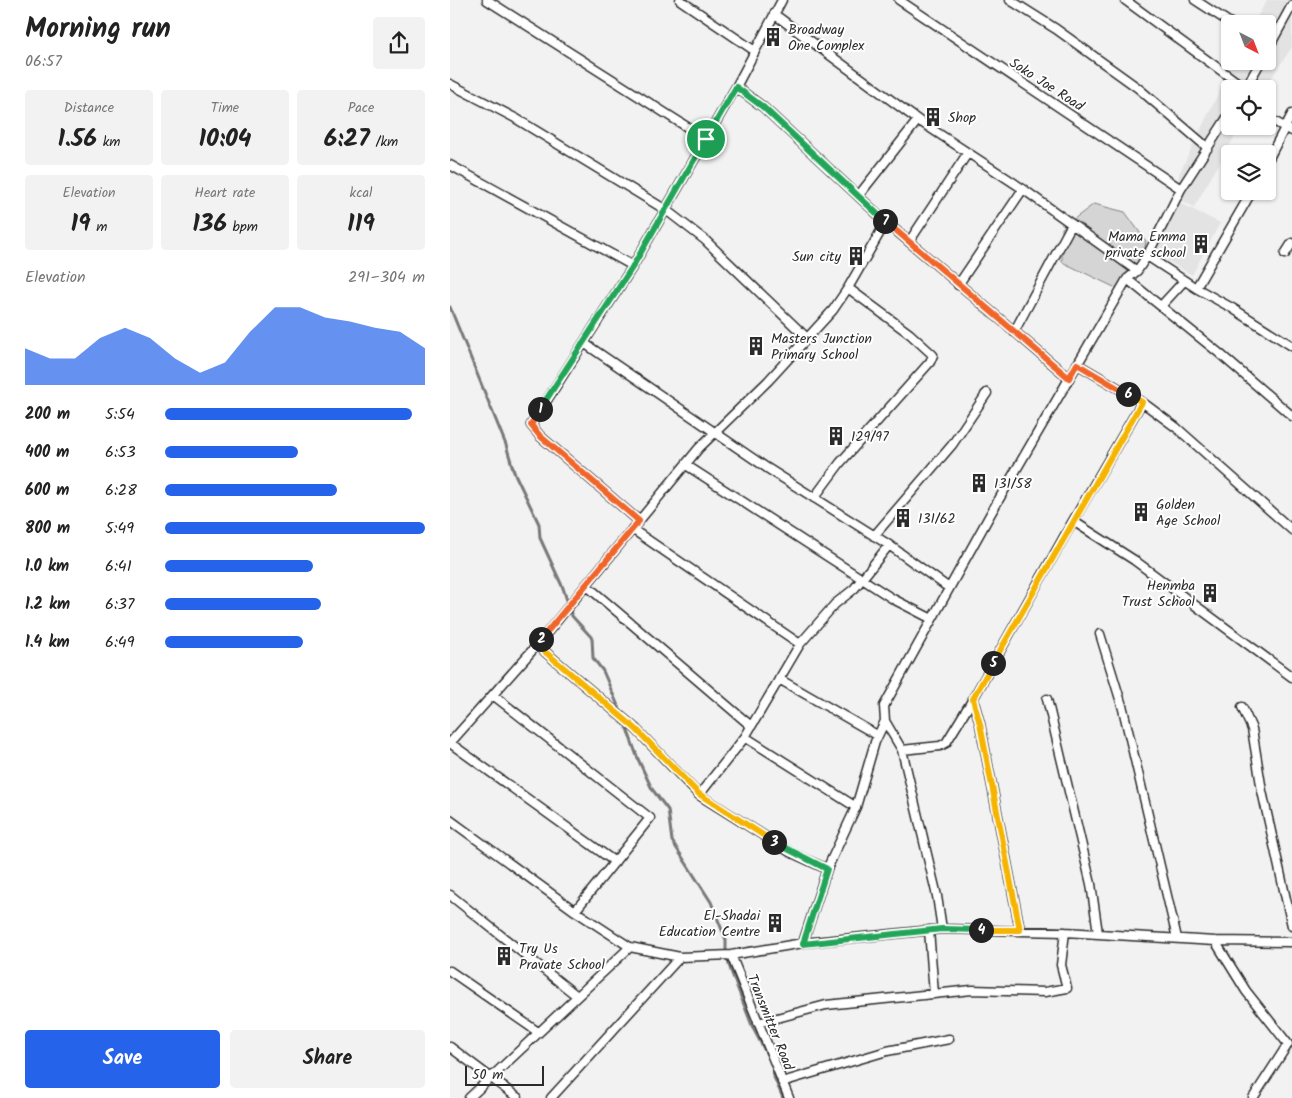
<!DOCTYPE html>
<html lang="en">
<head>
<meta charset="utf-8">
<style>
  body { margin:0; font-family:Kalam,sans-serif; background:#f2f2f2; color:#222; height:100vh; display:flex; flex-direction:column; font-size:19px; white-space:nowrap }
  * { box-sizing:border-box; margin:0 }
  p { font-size:16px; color:#767676 }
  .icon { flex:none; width:28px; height:28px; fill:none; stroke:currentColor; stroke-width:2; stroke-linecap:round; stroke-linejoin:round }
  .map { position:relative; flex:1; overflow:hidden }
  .side { display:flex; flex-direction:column; background:#fff; width:450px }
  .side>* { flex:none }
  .needle { width:32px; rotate:138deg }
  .fabs { position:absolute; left:771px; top:15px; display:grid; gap:10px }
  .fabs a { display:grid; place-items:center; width:55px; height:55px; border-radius:5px; background:#fff; box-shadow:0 1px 4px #0004; font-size:25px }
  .scale { position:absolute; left:15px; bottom:12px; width:79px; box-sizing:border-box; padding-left:5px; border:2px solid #2b2b2b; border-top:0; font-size:14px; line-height:18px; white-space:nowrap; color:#2b2b2b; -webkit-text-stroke:4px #fff; paint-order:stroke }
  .pin { position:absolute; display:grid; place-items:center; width:42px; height:42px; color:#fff; margin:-21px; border:2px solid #fff; border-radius:50%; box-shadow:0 1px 5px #0007 }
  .km { position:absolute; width:25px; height:25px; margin:-12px; border-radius:50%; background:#222; color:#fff; font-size:14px; line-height:25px; text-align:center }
  .round { display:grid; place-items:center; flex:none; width:52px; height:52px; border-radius:5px; background:#f2f2f2 }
  .headline { display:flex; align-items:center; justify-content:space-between; height:85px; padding:0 25px }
  h1 { font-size:28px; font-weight:700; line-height:38px }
  .figures { display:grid; grid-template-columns:repeat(3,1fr); gap:8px; height:85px; padding:5px 25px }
  .figures div { display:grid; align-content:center; border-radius:5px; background:#f2f2f2; text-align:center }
  .figures b { font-size:25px; font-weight:700 }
  .figures small { font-size:14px; font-weight:400 }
  .figures p { font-size:14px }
  .chart { height:140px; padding:10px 25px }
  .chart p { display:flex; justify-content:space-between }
  .chart svg { width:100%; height:90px; margin-top:5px; fill:#2563eb; opacity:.7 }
  .action { display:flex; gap:10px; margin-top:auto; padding:10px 25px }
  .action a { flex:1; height:58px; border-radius:5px; background:#2563eb; color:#fff; font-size:20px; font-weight:700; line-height:58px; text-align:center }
  .action a+a { background:#f2f2f2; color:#222 }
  ul { padding:0 25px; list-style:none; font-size:16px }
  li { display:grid; grid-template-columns:80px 60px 1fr; align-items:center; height:38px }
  li i { height:12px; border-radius:6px; background:#2563eb }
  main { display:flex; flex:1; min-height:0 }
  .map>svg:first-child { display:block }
  .built { fill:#e3e3e3 }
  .green { fill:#d5d5d5; stroke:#808080 }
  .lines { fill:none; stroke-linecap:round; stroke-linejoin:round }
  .stream { stroke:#787878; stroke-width:3 }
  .street-casing { stroke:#2b2b2b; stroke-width:11 }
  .street { stroke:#fff; stroke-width:8 }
  .split-1-casing { stroke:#fff; stroke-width:10 }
  .split-2-casing { stroke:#fff; stroke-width:10 }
  .split-3-casing { stroke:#fff; stroke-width:10 }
  .split-4-casing { stroke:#fff; stroke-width:10 }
  .split-5-casing { stroke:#fff; stroke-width:10 }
  .split-6-casing { stroke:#fff; stroke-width:10 }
  .split-7-casing { stroke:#fff; stroke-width:10 }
  .split-8-casing { stroke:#fff; stroke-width:10 }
  .split-1 { stroke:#22a559; stroke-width:6 }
  .split-2 { stroke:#f0652b; stroke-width:6 }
  .split-3 { stroke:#f5b400; stroke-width:6 }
  .split-4 { stroke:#22a559; stroke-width:6 }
  .split-5 { stroke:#f5b400; stroke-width:6 }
  .split-6 { stroke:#f5b400; stroke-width:6 }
  .split-7 { stroke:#f0652b; stroke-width:6 }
  .split-8 { stroke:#22a559; stroke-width:6 }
  .labels { text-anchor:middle; stroke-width:4; stroke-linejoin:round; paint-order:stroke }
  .poi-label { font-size:14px; fill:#2b2b2b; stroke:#fff; text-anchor:start }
  .street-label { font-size:14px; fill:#2b2b2b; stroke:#fff }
</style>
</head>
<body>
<main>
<section class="side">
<div class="headline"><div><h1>Morning run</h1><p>06:57</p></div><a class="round"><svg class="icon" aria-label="share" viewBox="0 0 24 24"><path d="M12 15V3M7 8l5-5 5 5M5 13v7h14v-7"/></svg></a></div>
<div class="figures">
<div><p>Distance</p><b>1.56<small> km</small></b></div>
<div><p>Time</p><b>10:04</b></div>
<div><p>Pace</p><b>6:27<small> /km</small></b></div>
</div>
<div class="figures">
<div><p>Elevation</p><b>19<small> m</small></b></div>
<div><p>Heart rate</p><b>136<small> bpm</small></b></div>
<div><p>kcal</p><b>119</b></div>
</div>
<div class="chart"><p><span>Elevation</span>291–304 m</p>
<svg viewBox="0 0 160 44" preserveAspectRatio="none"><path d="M0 44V26L10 31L20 31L30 21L40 16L50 21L60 31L70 38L80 33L90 18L100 6L110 6L120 11L130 13L140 16L150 18L160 26V44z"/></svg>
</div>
<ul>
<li><b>200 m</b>5:54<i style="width:95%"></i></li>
<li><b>400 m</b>6:53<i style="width:51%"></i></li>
<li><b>600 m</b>6:28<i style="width:66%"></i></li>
<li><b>800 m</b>5:49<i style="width:100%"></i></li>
<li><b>1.0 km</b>6:41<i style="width:57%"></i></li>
<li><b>1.2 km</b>6:37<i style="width:60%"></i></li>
<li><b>1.4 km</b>6:49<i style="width:53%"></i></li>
</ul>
<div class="action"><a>Save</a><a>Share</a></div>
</section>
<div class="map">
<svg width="842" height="1098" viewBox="0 0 842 1098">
  <rect width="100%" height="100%" fill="#f2f2f2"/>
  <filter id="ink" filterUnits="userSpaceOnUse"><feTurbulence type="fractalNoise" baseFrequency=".02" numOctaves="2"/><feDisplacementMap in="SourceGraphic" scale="10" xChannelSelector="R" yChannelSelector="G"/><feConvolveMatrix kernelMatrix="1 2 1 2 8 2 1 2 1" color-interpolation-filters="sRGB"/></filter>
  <g filter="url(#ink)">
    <path class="built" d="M 817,0 L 842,0 L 842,47 L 814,89 L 780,89 L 780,126 L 791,126 L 744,207 L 726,198 L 729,174 L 784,61 L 818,61 L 818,24 L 803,24 Z
      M 730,203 L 770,223 L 742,275 L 702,252 Z"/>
    <path class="green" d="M 644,204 L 675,212 L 696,241 L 691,270 L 668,289 L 612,262 L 612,228 Z"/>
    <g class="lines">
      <path class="stream" d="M 0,307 L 56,445 L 64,472 L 89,524 L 90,538 L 113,588 L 122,616 L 142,638 L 143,658 L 153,671 L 172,715
        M 175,723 L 188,759 L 202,789 L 218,810 L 222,841 L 261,902 L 276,940 L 276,954 L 281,971 L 303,1028 L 322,1064 L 323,1075 L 333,1098"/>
      <g class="street-casing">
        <path id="street" d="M 37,0 L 256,139
          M 230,0 L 305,51
          M 449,0 L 731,189
          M 560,0 L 606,29 L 688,88 L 758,148
          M 675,0 L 795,88
          M 745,0 L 782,24
          M 324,14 L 468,120 L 573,189 L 687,271 L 677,279 L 769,353 L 842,416
          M 818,49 L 842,5
          M 0,84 L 65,118 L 216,210 L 255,240 L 358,339
          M 795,89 L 811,61
          M 818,118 L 842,131
          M 818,160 L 842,114
          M 0,165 L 183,266
          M 409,195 L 468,120
          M 436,222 L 619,378
          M 459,242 L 517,154
          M 835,254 L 842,243
          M 697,256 L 731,189 L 780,113
          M 687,271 L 697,256 L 746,288 L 802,191
          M 508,285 L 573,189
          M 746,288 L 782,308 L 842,346
          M 711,306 L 734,281
          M 564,332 L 622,224
          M 134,343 L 317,468 L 439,545 L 499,588
          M 627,364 L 692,402 L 727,428 L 842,530
          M 692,402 L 623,521 L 684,560 L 842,677
          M 236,465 L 443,599 L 482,619
          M 364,498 L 390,463 L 480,362 L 483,355 L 460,334 L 398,288
          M 189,521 L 90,436 L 81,425 L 183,266 L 286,87 L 332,0
          M 182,529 L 350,644
          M 424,536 L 502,445 L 537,393 L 535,395
          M 136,585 L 301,726
          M 650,634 L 673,709 L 727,938
          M 87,645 L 186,729 L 249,795 L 295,737 L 350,644 L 385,604 L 404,589 L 439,545
          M 329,679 L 427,735
          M 43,695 L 200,818 L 125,911
          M 523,699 L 530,724 L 570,930
          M 597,699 L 641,884 L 648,933
          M 792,707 L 802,729 L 812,791 L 842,926
          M 295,737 L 406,807
          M 0,743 L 87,645 L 249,448 L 318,381 L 383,310 L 398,288 L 436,222 L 313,107 L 286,87
          M 0,743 L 165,862
          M 452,750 L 490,746 L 496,743 L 523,699 L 623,521
          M 249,795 L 340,852 L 377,869
          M 0,820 L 125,911 L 180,947 L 230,957 L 281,955 L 353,943 L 492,929 L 615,932 L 765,941 L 842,942
          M 0,895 L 127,996
          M 492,929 L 487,896 L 452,750 L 435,721 L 434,706 L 541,513 L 677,279
          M 479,930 L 484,994
          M 765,941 L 796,991 L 838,1044 L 803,1098
          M 353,943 L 377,869 L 406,807 L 425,742 L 435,721
          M 281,955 L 339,1098
          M 0,971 L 88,1032
          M 308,1023 L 376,1005 L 522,990 L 595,992 L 617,988 L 611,965 L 615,932
          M 0,1047 L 68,1098
          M 332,1082 L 437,1051 L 499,1039
          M 19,1098 L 180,947
          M 101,1098 L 230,957"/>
      </g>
      <use href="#street" class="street"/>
    </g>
  </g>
  <g class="lines" filter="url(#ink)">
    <g class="split-1-casing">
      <path id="split-1" d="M 90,409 L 183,266 L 256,139"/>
    </g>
    <g class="split-2-casing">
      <path id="split-2" d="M 90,409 L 81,425 L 90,436 L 189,521 L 91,639"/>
    </g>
    <g class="split-3-casing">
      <path id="split-3" d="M 91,639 L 87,645 L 186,729 L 249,794 L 324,842"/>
    </g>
    <g class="split-4-casing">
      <path id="split-4" d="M 324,842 L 377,869 L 353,944 L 492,929 L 531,930"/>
    </g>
    <g class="split-5-casing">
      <path id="split-5" d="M 531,930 L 570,930 L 530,724 L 523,699 L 543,663"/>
    </g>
    <g class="split-6-casing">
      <path id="split-6" d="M 543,663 L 692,402 L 678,394"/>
    </g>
    <g class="split-7-casing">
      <path id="split-7" d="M 435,221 L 619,378 L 627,364 L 678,394"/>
    </g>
    <g class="split-8-casing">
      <path id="split-8" d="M 256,139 L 286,87 L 313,107 L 435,221"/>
    </g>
    <use href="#split-1" class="split-1"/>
    <use href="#split-2" class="split-2"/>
    <use href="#split-3" class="split-3"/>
    <use href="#split-4" class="split-4"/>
    <use href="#split-5" class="split-5"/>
    <use href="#split-6" class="split-6"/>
    <use href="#split-7" class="split-7"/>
    <use href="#split-8" class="split-8"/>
  </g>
  <defs>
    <g id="building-bare" transform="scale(1.5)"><path d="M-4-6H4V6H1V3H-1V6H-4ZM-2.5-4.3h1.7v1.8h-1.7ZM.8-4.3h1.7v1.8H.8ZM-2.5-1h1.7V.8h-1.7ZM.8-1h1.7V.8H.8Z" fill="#2b2b2b" stroke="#fff" stroke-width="2.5" paint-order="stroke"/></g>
  </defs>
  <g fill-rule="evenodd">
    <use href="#building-bare" x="323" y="37"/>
    <use href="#building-bare" x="483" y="117"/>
    <use href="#building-bare" x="751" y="244"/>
    <use href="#building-bare" x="406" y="256"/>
    <use href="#building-bare" x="306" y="346"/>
    <use href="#building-bare" x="386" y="436"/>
    <use href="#building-bare" x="529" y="483"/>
    <use href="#building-bare" x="691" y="512"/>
    <use href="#building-bare" x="453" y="518"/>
    <use href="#building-bare" x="760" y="593"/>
    <use href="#building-bare" x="325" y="923"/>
    <use href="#building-bare" x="54" y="956"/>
  </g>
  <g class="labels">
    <g class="poi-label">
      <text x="338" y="34">Broadway<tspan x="338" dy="16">One Complex</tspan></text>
      <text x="498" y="122">Shop</text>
      <text x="736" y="241" text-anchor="end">Mama Emma<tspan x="736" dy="16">private school</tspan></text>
      <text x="391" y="261" text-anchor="end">Sun city</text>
      <text x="321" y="343">Masters Junction<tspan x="321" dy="16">Primary School</tspan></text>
      <text x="401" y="441">129/97</text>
      <text x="544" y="488">131/58</text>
      <text x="706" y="509">Golden<tspan x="706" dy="16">Age School</tspan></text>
      <text x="468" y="523">131/62</text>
      <text x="745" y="590" text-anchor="end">Henmba<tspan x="745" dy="16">Trust School</tspan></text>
      <text x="310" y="920" text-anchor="end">El-Shadai<tspan x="310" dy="16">Education Centre</tspan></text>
      <text x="69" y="953">Try Us<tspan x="69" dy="16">Pravate School</tspan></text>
    </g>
    <g class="street-label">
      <text transform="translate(597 84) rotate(33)" y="5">Soko Joe Road</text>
      <text transform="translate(321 1022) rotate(68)" y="5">Transmitter Road</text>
    </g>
  </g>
</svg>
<div class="fabs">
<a><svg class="needle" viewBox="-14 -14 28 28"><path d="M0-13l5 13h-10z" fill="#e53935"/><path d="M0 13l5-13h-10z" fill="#767676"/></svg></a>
<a><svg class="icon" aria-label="locate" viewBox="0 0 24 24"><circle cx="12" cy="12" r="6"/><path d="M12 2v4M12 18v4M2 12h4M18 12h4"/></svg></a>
<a><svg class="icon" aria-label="layers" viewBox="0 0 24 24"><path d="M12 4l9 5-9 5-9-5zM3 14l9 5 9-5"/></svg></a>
</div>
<div class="scale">50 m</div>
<div class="pin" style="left:256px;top:139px;background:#1e9e55"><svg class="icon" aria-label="arrive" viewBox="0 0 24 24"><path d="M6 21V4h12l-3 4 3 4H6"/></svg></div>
<b class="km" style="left:90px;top:409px">1</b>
<b class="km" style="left:91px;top:639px">2</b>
<b class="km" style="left:324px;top:842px">3</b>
<b class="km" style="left:531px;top:930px">4</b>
<b class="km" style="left:543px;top:663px">5</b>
<b class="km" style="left:678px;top:394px">6</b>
<b class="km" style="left:435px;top:221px">7</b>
</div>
</main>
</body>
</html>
